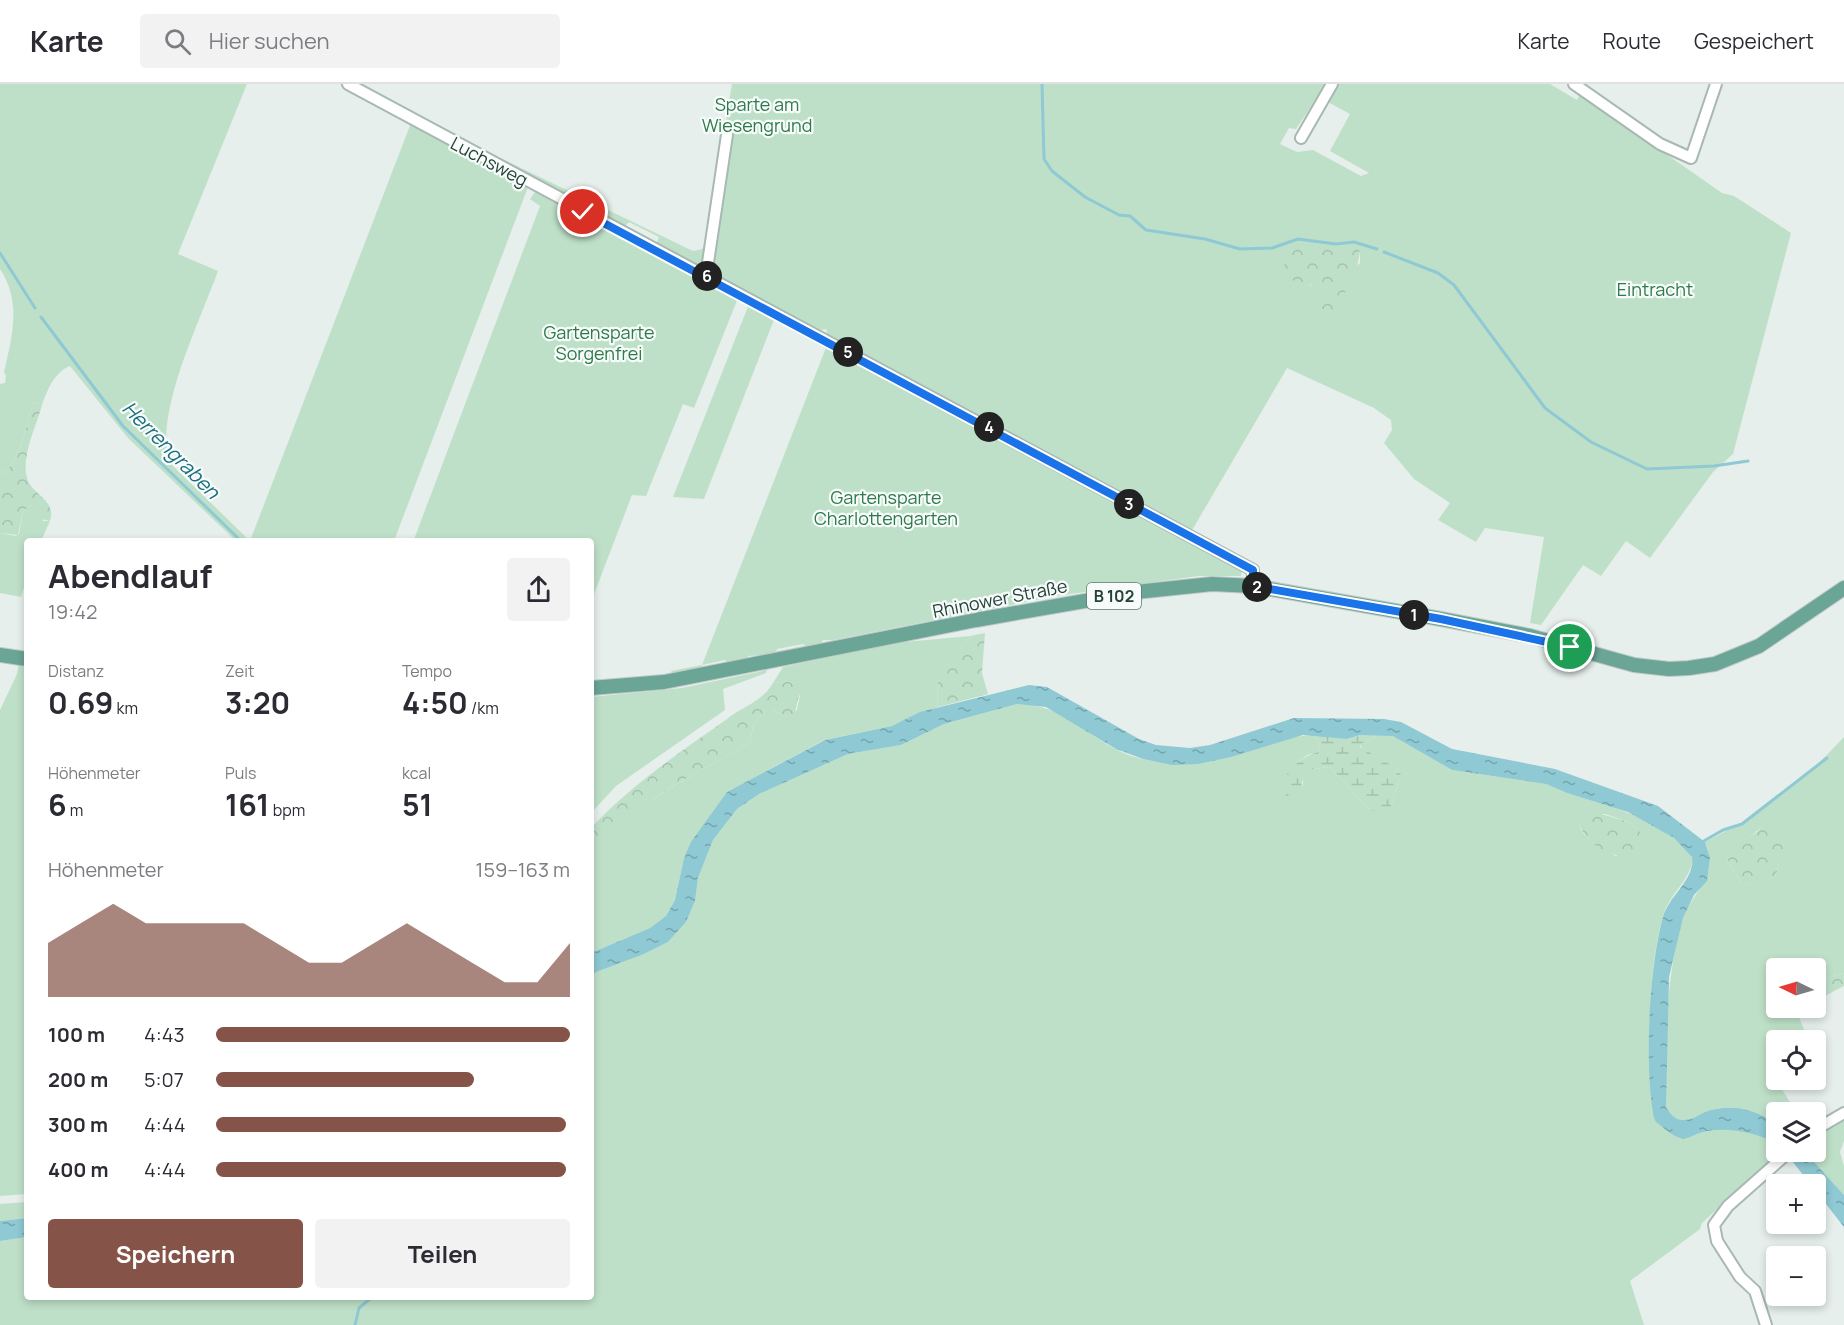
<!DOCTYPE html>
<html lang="de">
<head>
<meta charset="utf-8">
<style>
  body { margin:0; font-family:Manrope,sans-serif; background:#f2f2f3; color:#2b2b33; height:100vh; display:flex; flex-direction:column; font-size:22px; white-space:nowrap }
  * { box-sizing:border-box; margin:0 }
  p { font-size:20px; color:#7c7c81 }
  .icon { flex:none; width:33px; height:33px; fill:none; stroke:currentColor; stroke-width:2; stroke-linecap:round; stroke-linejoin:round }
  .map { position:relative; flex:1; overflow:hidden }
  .panel { position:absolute; left:24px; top:454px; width:570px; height:762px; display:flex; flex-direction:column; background:#fff; border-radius:6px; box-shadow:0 3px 9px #0003 }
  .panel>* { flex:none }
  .needle { width:39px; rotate:275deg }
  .tools { position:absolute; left:1766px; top:874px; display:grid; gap:12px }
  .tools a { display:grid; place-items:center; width:60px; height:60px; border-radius:6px; background:#fff; box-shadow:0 3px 9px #0003; font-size:30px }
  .pin { position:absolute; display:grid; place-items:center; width:51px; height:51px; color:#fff; margin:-26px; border:3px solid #fff; border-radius:50%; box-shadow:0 2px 6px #0007 }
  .km { position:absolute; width:30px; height:30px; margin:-15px; border-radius:50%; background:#222; color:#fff; font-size:16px; line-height:30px; text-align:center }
  .round { display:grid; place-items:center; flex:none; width:63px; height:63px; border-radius:6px; background:#f2f2f3 }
  .head { display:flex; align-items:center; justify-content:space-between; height:102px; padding:0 24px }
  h1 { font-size:33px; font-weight:700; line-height:45px }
  .stats { display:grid; grid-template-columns:repeat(3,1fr); gap:9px; height:102px; padding:6px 24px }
  .stats div { display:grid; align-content:center }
  .stats b { font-size:30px; font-weight:700 }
  .stats small { font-size:16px; font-weight:400 }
  .stats p { font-size:16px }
  .chart { height:168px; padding:12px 24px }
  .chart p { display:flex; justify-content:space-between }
  .chart svg { width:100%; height:108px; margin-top:6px; fill:#855347; opacity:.7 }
  .button { display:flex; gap:12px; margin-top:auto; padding:12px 24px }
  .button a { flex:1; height:69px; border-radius:6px; background:#855347; color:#fff; font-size:24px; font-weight:700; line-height:69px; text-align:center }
  .button a+a { background:#f2f2f3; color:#2b2b33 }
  ul { padding:0 24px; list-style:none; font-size:20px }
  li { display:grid; grid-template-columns:96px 72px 1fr; align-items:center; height:45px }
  li i { height:15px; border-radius:8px; background:#855347 }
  header { display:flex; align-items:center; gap:36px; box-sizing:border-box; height:84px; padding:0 30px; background:#fff; border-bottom:2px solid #e1e1e2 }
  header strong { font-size:28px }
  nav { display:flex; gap:33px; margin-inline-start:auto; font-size:21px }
  .search { width:420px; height:54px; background:#f2f2f3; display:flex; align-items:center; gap:15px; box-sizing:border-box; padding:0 21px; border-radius:6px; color:#7c7c81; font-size:22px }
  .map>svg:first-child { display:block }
  .green { fill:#bfe0c8; fill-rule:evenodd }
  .forest { fill:url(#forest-crowns) }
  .wetland { fill:url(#wetland-marsh) }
  .water { fill:url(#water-ripples) }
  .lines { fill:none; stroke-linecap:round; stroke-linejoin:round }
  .stream { stroke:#8ec9d4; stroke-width:3 }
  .minor-casing { stroke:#a8b8b2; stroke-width:14 }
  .major-casing { stroke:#c2cac8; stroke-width:16 }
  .minor { stroke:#fff; stroke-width:10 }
  .major { stroke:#6aa596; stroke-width:14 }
  .route-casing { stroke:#fff; stroke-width:12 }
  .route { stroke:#1a73e8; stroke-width:8 }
  .labels { text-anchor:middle; stroke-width:4.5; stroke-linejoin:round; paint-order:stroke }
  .shield { fill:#f7fbf9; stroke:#637a73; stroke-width:1.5 }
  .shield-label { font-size:16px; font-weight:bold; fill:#24423a }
  .park-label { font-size:18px; fill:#2d7a4b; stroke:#f7fbf9 }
  .street-label { font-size:18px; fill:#24423a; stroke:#f7fbf9 }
  .water-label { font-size:20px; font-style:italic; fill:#1c6f80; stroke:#f7fbf9 }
</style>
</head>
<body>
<header>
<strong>Karte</strong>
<div class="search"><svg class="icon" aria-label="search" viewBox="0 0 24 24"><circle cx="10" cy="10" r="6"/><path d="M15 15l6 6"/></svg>Hier suchen</div>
<nav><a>Karte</a><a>Route</a><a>Gespeichert</a></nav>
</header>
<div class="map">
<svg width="1844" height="1241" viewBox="0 0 1844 1241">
  <defs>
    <pattern id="forest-crowns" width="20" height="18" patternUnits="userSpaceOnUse" patternTransform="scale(1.5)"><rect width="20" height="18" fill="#bfe0c8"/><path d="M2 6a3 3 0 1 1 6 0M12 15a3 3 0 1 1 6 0" fill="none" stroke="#a4c1ad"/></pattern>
    <pattern id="wetland-marsh" width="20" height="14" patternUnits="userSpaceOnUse" patternTransform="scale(1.5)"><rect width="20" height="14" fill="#bfe0c8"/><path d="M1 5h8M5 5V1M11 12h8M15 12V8" fill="none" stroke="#a4c1ad"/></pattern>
    <pattern id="water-ripples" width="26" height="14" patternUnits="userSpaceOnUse" patternTransform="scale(1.5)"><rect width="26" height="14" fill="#8ec9d4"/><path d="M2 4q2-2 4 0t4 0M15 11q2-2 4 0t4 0" fill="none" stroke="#74a5ad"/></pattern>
  </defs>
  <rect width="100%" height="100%" fill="#e6efeb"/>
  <path class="green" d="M 0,0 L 247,0 L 178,170 L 218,187 C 200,237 160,317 167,369 C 167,376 172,380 176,385 L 250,457 L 236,457 L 128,354 L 70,282 C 54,288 47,307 42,321 L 40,318 L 33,319 C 26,341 21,380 0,391 L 0,300 L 5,299 L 6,292 L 4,288 C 12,253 22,218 0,185 Z
    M 732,0 L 1326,0 L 1296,45 L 1289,44 L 1280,60 L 1297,68 L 1313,66 L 1361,92 L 1369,89 L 1330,67 L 1350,30 L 1326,17 L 1336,0 L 1550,0 L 1577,16 L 1580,10 L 1722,109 L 1734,112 L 1791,149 L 1733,370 L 1713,388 L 1650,474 L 1626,457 L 1601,492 L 1583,481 L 1541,541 L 1530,539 L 1544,453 L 1485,444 L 1476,458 L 1438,436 L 1450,419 L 1414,395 L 1384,359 L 1392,346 L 1391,336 L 1374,324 L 1287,284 L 1191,448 L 826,253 L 827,245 L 819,246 L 712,191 L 725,43 ZM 1281,162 L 1360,168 L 1360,179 L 1330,205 L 1312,197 L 1310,203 Z
    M 403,27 L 693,167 L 702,165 L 708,158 L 703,183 L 701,185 L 656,160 L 659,153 L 629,138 L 624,143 Z
    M 411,39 L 528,103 L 394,457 L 250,457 Z
    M 535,108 L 738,214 L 694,324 L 683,320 L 646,412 L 632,411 L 591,518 L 591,458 L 413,458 L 540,122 L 530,115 Z
    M 749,220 L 775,233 L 707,407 L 704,415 L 673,413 Z
    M 827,261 L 1242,484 L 1241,492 L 1198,492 L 1056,512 L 833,556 L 823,556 L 820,560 L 806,562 L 803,560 L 777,565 L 775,570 L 748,572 L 748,575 L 727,579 L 725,576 L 702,581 L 701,585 L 673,590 L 671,587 L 702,581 Z
    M 31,421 L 35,423 L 43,437 L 50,437 L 41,457 L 27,458 L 27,494 L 21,513 L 0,509 L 0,449 L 16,452 L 19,450 L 23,428 Z
    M 970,552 C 947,586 935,576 938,623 L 892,642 L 824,656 L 727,708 L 684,774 L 675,816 L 666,832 L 650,844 L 591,869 C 591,852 587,785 592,773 C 609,730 710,683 750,659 L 753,642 L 765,626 L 772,626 L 788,633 L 797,626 L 800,612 L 791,597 L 773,599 L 783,583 L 894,559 Z
    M 19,580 L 27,581 L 27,1110 L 0,1112 L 0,626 L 17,590 Z
    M 767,586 L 766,589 L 723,605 L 725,626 L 616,702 L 591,729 L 591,613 L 682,604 Z
    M 1017,620 C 1072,620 1093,664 1142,675 C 1171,681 1201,681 1229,673 C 1258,666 1283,652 1314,651 L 1319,658 L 1318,668 L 1307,671 L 1295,680 L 1303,703 L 1303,692 L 1308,686 L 1330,683 L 1369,725 L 1391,722 L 1401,690 L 1396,684 L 1362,667 L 1361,660 L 1381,650 L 1394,652 L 1452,686 L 1546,700 L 1567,709 L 1613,723 L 1644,735 L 1674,754 L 1690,769 L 1693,776 C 1689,797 1669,811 1663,832 C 1646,894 1650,961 1652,1024 L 1679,1053 C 1689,1055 1694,1051 1702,1048 C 1725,1041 1758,1047 1776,1060 L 1776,1068 L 1779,1068 L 1702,1139 L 1700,1145 L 1630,1197 L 1644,1241 L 0,1241 L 0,1157 L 27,1153 L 27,1214 L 591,1214 L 591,890 L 644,870 L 668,858 L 686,838 L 695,817 L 698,794 L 713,756 L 737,725 L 759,710 L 848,670 L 901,661 L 944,640 ZM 1605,730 L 1629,738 L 1643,750 L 1616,772 C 1601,764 1576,753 1579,732 Z
    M 1844,653 L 1844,889 L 1815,897 L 1815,885 L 1776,885 L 1776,924 L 1795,924 L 1809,957 L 1776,957 L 1776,996 L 1797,1029 L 1776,1029 L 1776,1040 C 1756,1025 1729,1019 1705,1028 C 1697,1031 1691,1037 1683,1036 C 1672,1035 1666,1027 1665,1018 C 1666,957 1665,897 1682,838 C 1692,805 1720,796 1705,758 L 1741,739 L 1819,679 ZM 1764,741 L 1787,746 L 1776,791 C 1768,801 1754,802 1742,800 L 1726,773 Z
    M 1844,1036 L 1844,1057 L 1840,1068 L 1844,1082 L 1844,1111 L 1805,1068 L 1815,1068 L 1815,1053 Z
    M 27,1118 L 27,1134 L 0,1137 L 0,1120 Z"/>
  <path class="forest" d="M 1300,156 L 1357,164 L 1360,168 L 1356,188 L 1330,236 L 1318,231 L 1330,205 L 1312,198 L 1309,203 L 1287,194 L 1281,162 Z
    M 40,318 L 42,321 C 36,343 21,372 27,394 C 32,411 57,416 50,437 L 41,435 L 35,423 L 31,421 L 23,428 L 18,451 L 0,449 L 0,391 C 21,380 26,341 33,319 Z
    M 985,549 L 982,589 L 988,610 L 938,623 C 935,575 946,587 970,552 Z
    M 791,597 L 800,608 L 794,632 L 788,633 L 772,626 L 765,626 L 753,642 L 750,659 C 695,692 626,719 591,775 L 591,744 C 631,701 679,669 727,635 C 743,622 762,618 773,599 Z
    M 1587,726 L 1629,738 L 1643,750 C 1633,791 1586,765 1578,737 L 1580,729 Z
    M 1767,737 L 1785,741 L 1788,746 L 1776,791 C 1769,802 1753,802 1742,800 L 1726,773 L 1727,768 L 1757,748 Z
    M 1844,889 L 1844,902 L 1815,917 L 1815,897 Z"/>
  <path class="wetland" d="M 1381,650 L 1361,660 L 1360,663 L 1396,684 L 1401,690 L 1391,722 L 1386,729 L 1379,730 L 1369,725 L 1330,683 L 1308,686 C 1300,694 1304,704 1295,712 L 1287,713 C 1274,693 1301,672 1318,668 L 1319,658 L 1314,651 L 1347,655 L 1360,651 Z"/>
  <path class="water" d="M 1029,601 L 1047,603 L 1139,655 L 1156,661 L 1190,664 L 1210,661 L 1294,634 L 1384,635 L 1401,638 L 1452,665 L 1555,685 L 1658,722 L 1705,758 L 1710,774 L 1707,797 L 1694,811 L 1683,834 L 1669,893 L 1666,1023 C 1670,1030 1675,1036 1684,1036 C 1692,1036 1698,1031 1705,1028 C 1730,1019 1756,1025 1776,1040 L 1776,1060 C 1759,1048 1724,1042 1703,1048 C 1695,1050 1688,1056 1680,1054 C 1671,1051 1663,1043 1656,1038 L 1654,1034 C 1644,983 1649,883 1663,833 C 1668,813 1696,794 1692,773 L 1674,754 L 1628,728 L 1567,709 L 1546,700 L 1452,686 L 1393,652 L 1360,651 L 1347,655 L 1303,651 L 1231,673 L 1198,680 L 1172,681 L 1143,675 L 1116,665 L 1046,623 L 1017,620 L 944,640 L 901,661 L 848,670 L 759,710 L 737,725 L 713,756 L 698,794 L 695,817 L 686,838 L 668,858 L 644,870 L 591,890 L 591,869 L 650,844 L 666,832 L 675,816 L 684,774 L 691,758 L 727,708 L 825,656 L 892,642 L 920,628 Z
    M 1785,1068 L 1805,1068 L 1844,1111 L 1844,1143 L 1815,1106 L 1815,1101 L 1811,1101 Z
    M 27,1134 L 27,1153 L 0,1157 L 0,1137 Z"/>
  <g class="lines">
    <path class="stream" d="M 1042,0 L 1044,75 L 1052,87 L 1085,113 L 1119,131 L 1130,132 L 1146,146 L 1205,155 L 1240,165 L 1272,164 L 1298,155 L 1336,160 L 1354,158 L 1377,165
      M 1384,168 L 1438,189 L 1454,201 L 1545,324 L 1591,358 L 1647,385 L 1714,382 L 1748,377
      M 0,169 L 35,224
      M 41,233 L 123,342 L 242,458
      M 1702,758 L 1723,746 L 1742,740 L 1827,674
      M 355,1241 L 359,1224 L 371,1214"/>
    <g class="minor-casing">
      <path id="minor" d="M 348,0 L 1253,486 L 1253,502
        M 1574,0 L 1660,60 L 1691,74 L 1716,0
        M 1301,54 L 1332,0
        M 706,192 L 728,44
        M 1815,1046 L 1844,1029
        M 1766,1241 L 1755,1207 L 1740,1193 L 1717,1157 L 1714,1141 L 1728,1122 L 1789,1068"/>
    </g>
    <g class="major-casing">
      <path id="major" d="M 0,571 L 27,575
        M 591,604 L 664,598 L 976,536 L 1136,508 L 1212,500 L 1253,502 L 1441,535 L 1530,552 L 1634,581 L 1669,585 L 1689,584 L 1715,580 L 1759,562 L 1844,504"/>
    </g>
    <use href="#minor" class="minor"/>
    <use href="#major" class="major"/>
  </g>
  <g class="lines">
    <g class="route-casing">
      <path id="route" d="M 583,128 L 1253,486 L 1253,502 L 1441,535 L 1570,563"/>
    </g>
    <use href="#route" class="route"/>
  </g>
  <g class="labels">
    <rect class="shield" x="1087" y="499" width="54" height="26" rx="4.5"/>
    <g class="shield-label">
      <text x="1114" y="518">B 102</text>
    </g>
    <g class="park-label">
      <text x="757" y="27">Sparte am<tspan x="757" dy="21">Wiesengrund</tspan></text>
      <text x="1655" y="212">Eintracht</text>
      <text x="599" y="255">Gartensparte<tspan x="599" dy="21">Sorgenfrei</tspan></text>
      <text x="886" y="420">Gartensparte<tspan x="886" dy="21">Charlottengarten</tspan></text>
    </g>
    <g class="street-label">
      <text transform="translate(489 78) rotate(28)" y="6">Luchsweg</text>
      <text transform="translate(1000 515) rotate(-11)" y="6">Rhinower Straße</text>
    </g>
    <g class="water-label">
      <text transform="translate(171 366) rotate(45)" y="7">Herrengraben</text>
    </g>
  </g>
</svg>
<div class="tools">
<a><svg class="needle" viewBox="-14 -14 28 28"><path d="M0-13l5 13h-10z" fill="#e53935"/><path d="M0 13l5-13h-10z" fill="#7c7c81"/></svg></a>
<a><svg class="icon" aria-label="locate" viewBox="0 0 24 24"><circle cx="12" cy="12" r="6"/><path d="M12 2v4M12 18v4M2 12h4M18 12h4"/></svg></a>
<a><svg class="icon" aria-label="layers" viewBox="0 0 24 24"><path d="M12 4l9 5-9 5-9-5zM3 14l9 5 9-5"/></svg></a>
<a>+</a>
<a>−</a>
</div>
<div class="pin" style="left:1570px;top:563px;background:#1e9e55"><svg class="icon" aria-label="arrive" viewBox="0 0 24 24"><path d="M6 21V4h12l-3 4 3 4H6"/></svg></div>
<div class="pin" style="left:583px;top:128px;background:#d93025"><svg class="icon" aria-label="check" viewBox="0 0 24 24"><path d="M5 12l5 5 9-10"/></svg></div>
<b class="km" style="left:1414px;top:531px">1</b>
<b class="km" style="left:1257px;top:503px">2</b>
<b class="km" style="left:1129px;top:420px">3</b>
<b class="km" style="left:989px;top:343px">4</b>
<b class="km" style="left:848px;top:268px">5</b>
<b class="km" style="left:707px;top:192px">6</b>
<section class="panel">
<div class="head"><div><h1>Abendlauf</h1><p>19:42</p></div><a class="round"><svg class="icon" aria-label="share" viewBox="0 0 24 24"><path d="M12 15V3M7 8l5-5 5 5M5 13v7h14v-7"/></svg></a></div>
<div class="stats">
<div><p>Distanz</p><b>0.69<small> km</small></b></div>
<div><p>Zeit</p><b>3:20</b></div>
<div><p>Tempo</p><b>4:50<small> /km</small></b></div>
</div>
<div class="stats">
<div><p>Höhenmeter</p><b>6<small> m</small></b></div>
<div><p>Puls</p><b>161<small> bpm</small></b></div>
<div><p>kcal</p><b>51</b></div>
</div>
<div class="chart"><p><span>Höhenmeter</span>159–163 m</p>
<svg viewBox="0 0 160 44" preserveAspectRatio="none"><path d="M0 44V22L10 14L20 6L30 14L40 14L50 14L60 14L70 22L80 30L90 30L100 22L110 14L120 22L130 30L140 38L150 38L160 22V44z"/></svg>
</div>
<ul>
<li><b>100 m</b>4:43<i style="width:100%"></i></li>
<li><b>200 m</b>5:07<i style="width:73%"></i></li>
<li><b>300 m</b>4:44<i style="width:99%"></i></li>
<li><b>400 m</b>4:44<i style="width:99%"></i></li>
</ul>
<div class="button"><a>Speichern</a><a>Teilen</a></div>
</section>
</div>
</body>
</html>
